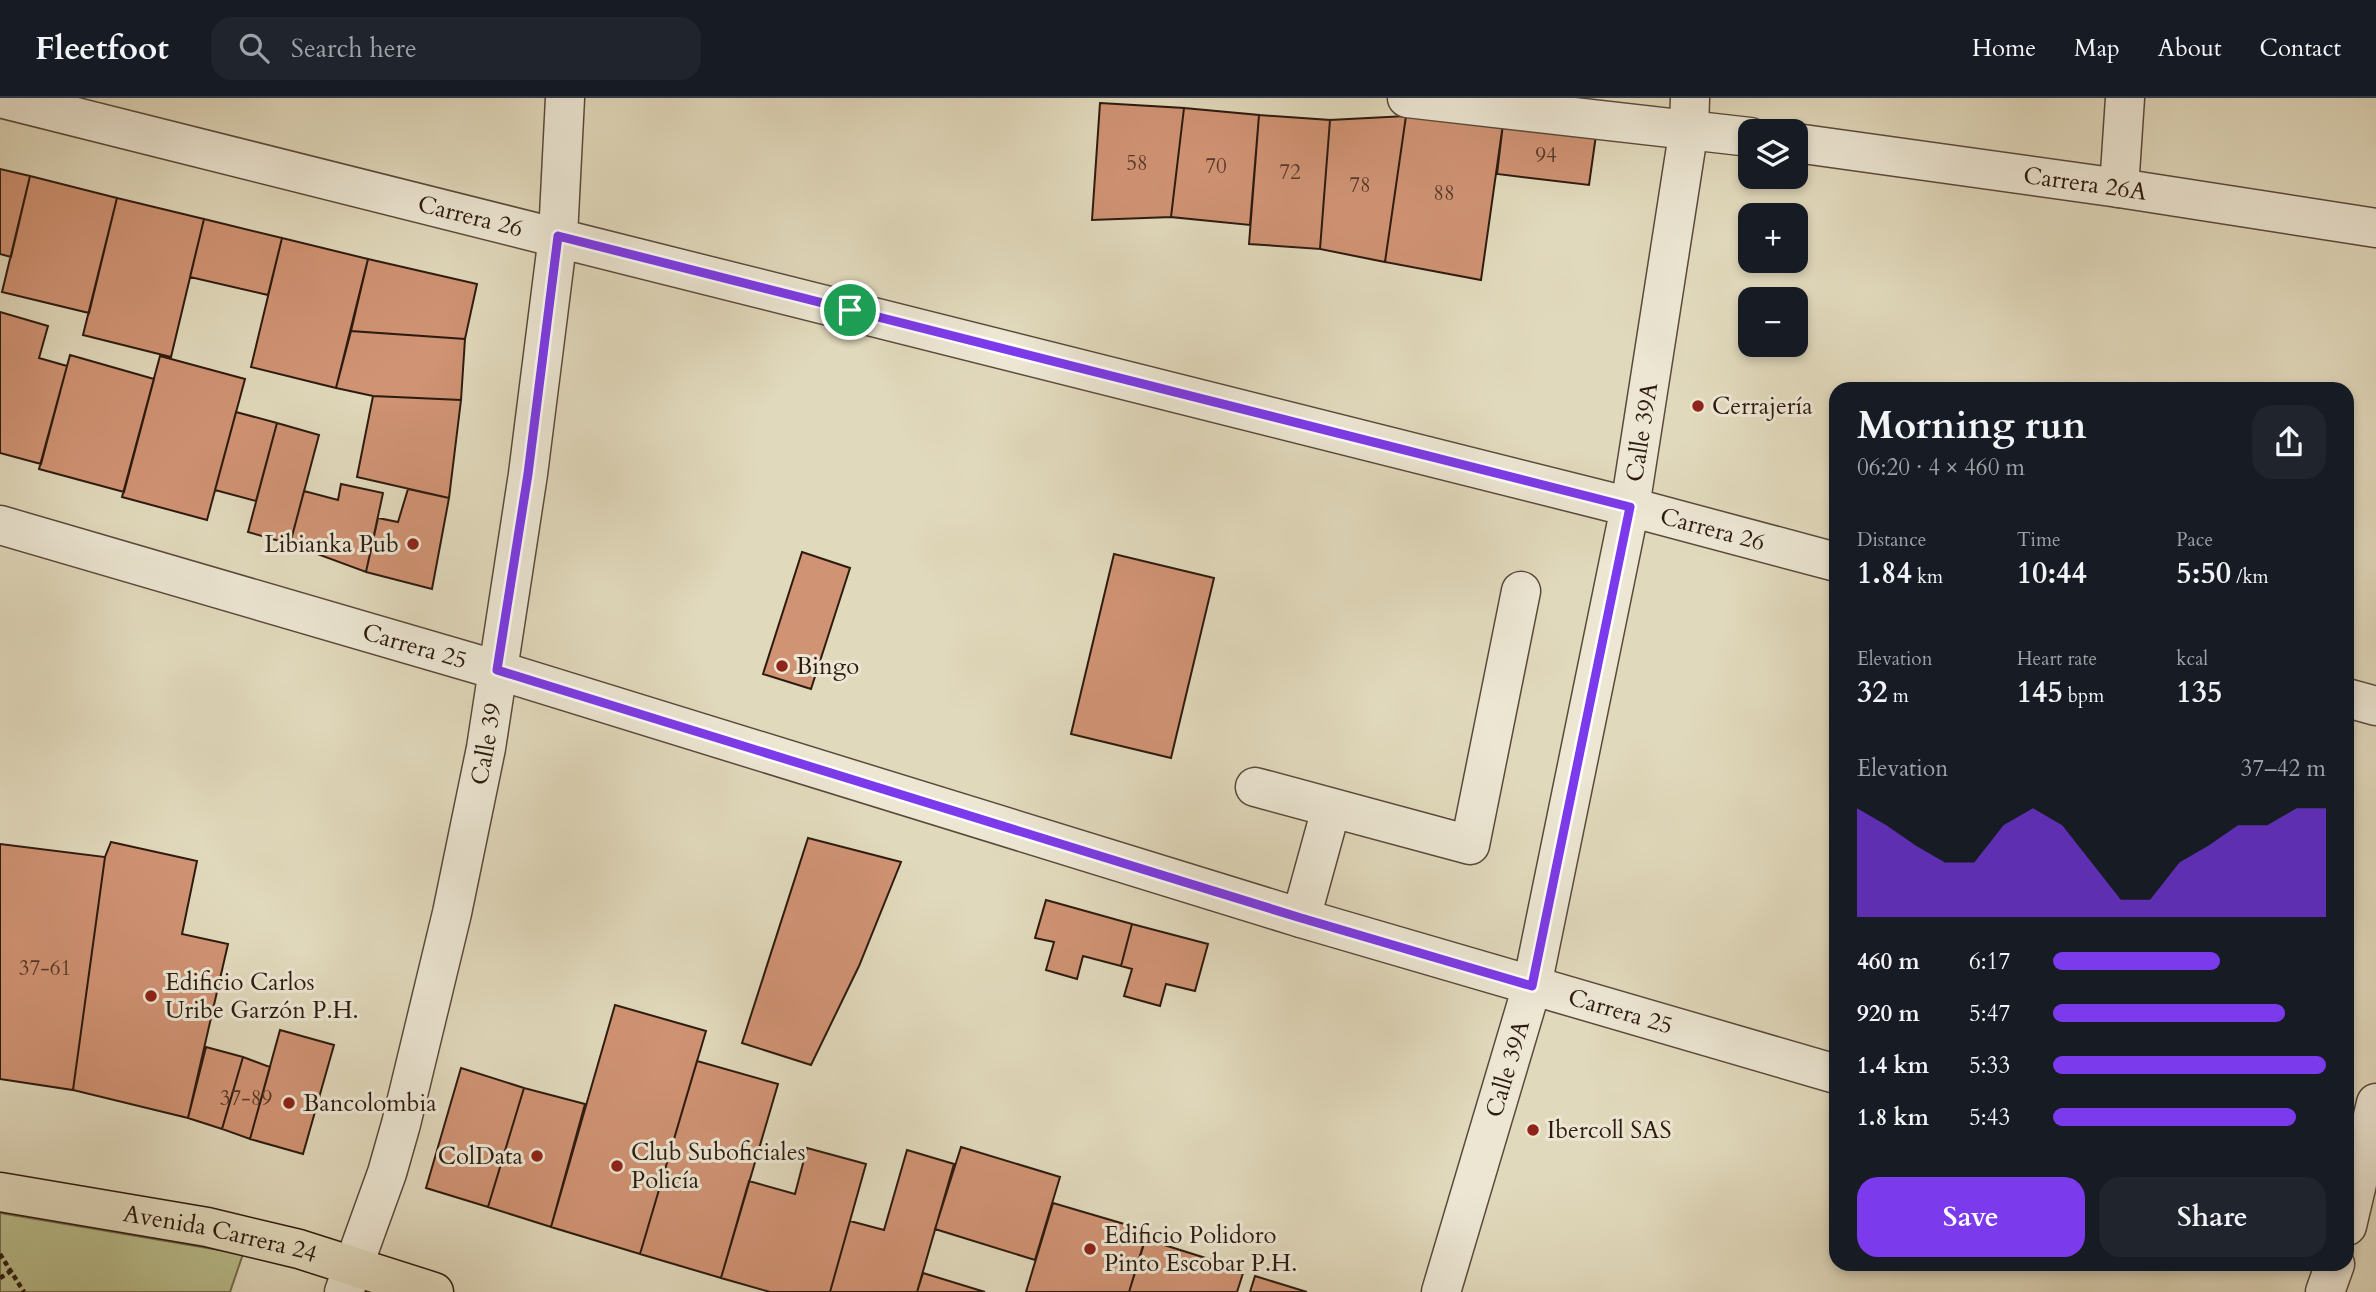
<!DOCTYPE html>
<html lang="en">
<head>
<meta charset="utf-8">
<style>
  body { margin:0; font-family:Cardo,serif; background:#20242c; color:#f1f3f6; height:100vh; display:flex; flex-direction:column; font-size:26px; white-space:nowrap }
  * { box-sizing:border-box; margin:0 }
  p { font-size:23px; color:#9ea1a6 }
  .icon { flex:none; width:38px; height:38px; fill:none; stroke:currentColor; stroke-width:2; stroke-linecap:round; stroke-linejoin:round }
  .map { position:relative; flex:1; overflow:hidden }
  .side { position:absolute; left:1829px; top:284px; width:525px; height:889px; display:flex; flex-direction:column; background:#171b24; border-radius:21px; box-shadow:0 4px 10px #0003 }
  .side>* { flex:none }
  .tools { position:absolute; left:1738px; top:21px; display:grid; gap:14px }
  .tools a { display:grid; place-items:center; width:70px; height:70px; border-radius:14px; background:#171b24; box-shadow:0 4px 10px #0003; font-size:35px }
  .pin { position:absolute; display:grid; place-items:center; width:60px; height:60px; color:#fff; margin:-30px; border:4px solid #fff; border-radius:50%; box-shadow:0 2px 7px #0007 }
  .round { display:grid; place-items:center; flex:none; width:74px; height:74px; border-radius:21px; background:#20242c }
  .headline { display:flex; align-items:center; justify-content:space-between; height:119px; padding:0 28px }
  h1 { font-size:38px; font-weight:700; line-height:52px }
  .figures { display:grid; grid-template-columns:repeat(3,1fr); gap:10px; height:119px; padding:7px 28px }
  .figures div { display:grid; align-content:center }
  .figures b { font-size:30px; font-weight:700 }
  .figures small { font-size:19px; font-weight:400 }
  .figures p { font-size:19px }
  .chart { height:196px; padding:14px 28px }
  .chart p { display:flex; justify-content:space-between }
  .chart svg { width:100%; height:126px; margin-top:7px; fill:#7c3aed; opacity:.7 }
  .action { display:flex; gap:14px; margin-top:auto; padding:14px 28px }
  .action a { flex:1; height:80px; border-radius:21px; background:#7c3aed; color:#fff; font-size:28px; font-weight:700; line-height:80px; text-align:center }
  .action a+a { background:#20242c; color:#f1f3f6 }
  ul { padding:0 28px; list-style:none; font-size:23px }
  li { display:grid; grid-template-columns:112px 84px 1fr; align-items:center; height:52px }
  li i { height:18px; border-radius:9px; background:#7c3aed }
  header { display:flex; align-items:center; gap:42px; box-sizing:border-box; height:98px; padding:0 35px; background:#171b24; border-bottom:2px solid #363941 }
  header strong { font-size:33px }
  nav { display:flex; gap:38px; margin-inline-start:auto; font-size:24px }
  .search { width:490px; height:63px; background:#20242c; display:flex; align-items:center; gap:18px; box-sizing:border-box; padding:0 24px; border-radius:21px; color:#9ea1a6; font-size:26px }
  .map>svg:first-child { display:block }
  .green { fill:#b9bd8c; stroke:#736c4e; stroke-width:2 }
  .building { fill:#d09374; stroke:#2d1b10; stroke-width:2 }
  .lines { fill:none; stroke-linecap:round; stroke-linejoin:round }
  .minor-casing { stroke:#5a4a3b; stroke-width:41 }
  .major-casing { stroke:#2d1b10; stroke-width:41 }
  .path { stroke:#2d1b10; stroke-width:4.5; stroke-dasharray:5 3.5; stroke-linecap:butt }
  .minor { stroke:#ece6d3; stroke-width:38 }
  .major { stroke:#e1d9bc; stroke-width:38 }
  .route-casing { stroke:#fff; stroke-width:14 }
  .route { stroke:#7c3aed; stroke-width:9 }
  .poi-dot { fill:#8f2418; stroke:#ece6d3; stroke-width:2.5 }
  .labels { text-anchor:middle; stroke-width:6; stroke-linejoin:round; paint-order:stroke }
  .number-label { font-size:21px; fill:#563929 }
  .street-label { font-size:24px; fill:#2d1b10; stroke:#ece6d3 }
  .poi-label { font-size:24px; fill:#2d1b10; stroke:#ece6d3; text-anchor:start }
</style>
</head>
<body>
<header>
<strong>Fleetfoot</strong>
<div class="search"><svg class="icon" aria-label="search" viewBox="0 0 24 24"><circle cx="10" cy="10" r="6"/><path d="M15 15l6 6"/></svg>Search here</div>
<nav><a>Home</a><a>Map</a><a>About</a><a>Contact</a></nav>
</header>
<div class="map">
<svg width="2376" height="1194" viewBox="0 0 2376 1194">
  <rect width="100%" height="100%" fill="#e1d9bc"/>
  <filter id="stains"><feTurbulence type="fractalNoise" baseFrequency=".00286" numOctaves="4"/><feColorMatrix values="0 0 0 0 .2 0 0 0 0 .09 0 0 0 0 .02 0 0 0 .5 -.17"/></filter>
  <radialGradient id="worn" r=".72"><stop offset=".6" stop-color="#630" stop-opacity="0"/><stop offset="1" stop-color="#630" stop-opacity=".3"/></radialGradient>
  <path class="green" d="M 0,1115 L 243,1156 L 230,1194 L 0,1194 Z"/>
  <path class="building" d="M 1100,5 L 1184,10 L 1171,119 L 1092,122 Z
    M 1184,10 L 1259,17 L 1250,127 L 1171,119 Z
    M 1259,17 L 1330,22 L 1320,151 L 1249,146 Z
    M 1406,18 L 1503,26 L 1481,182 L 1385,164 Z
    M 1406,18 L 1385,164 L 1320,151 L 1330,22 Z
    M 1503,26 L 1596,37 L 1589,87 L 1497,76 Z
    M 0,71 L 30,78 L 11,159 L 0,156 Z
    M 30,78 L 117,100 L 89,215 L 2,194 Z
    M 117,100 L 204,121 L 171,259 L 83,237 Z
    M 204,121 L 282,140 L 268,197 L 190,179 Z
    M 282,140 L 368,161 L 336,290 L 251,269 Z
    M 368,161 L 477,186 L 465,241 L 351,233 Z
    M 0,214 L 48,228 L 39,260 L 67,268 L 41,366 L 0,355 Z
    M 351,233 L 465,241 L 461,302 L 373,298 L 336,290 Z
    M 70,257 L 154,281 L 124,394 L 39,371 Z
    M 160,258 L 245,281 L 207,422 L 122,399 Z
    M 373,298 L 461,302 L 449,400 L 357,379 Z
    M 236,314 L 277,325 L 256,403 L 215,392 Z
    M 277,325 L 319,337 L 290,446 L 248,434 Z
    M 341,386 L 383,395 L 366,474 L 290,446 L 304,393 L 338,402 Z
    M 408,391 L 449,400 L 432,491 L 366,474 L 378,420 L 398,424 Z
    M 802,454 L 850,470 L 811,591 L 763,576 Z
    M 1114,456 L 1214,480 L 1171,660 L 1071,636 Z
    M 808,740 L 901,764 L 859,868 L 811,967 L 742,945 Z
    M 111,744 L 197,763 L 182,836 L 228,846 L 188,1020 L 73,992 L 105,759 Z
    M 0,746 L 105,759 L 73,992 L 0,981 Z
    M 1046,802 L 1132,826 L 1121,868 L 1083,858 L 1077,881 L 1046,872 L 1054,844 L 1035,840 Z
    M 1132,826 L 1208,846 L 1195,893 L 1166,886 L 1160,908 L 1124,898 L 1132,871 L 1121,868 Z
    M 615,907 L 706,933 L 640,1156 L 551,1129 Z
    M 280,932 L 334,947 L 303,1056 L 250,1041 Z
    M 206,949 L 243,959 L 222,1031 L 188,1020 Z
    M 243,959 L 270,969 L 250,1041 L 222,1031 Z
    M 697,963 L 778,986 L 721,1180 L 640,1156 Z
    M 461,970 L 524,990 L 488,1109 L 426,1090 Z
    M 524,990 L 585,1006 L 551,1129 L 488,1109 Z
    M 961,1049 L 1060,1079 L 1035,1162 L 935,1131 Z
    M 807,1050 L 866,1066 L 830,1194 L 770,1194 L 721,1180 L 749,1083 L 795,1096 Z
    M 907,1052 L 954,1066 L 917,1194 L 830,1194 L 850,1123 L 884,1132 Z
    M 1053,1105 L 1148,1133 L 1129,1194 L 1026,1194 Z
    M 1145,1141 L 1244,1172 L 1237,1194 L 1129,1194 Z
    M 923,1175 L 985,1194 L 917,1194 Z
    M 1255,1178 L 1307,1194 L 1250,1194 Z"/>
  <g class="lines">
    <g class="minor-casing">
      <g id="minor">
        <path id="s1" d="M 0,0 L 1630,409 L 1836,464"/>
        <path d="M 1407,0 L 1750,39"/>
        <path id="s2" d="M 1796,45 L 2119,90 L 2376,130"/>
        <path d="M 2119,90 L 2125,0"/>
        <path id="s3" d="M 0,427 L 497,572 L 1301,820 L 1836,976"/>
        <path d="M 2347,600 L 2376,608"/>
        <path d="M 1255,689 L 1470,747 L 1521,493"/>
        <path d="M 1301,820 L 1331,711"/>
        <path d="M 2347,1128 L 2376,1005"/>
        <path id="s4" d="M 344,1194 L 387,1075 L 401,1026 L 452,815 L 486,650 L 528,376 L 558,138 L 565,0"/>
        <path id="s5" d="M 1441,1194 L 1532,888 L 1630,409 L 1689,30 L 1690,0"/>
        <path d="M 2325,1194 L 2335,1166"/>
      </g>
    </g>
    <g class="major-casing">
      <g id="major">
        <path id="s6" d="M 0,1094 L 207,1129 L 299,1151 L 434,1194"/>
      </g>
    </g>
    <path class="path" d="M 0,1156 L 24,1194
      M 0,1180 L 11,1173"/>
    <use href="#minor" class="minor"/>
    <use href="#major" class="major"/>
  </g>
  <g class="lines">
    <g class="route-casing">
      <path id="route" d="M 558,138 L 1630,409 L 1532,888 L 1301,820 L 497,572 L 528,376 Z"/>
    </g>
    <use href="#route" class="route"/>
  </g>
  <g class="poi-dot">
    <circle cx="1698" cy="308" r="7"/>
    <circle cx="413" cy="446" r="7"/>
    <circle cx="782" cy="568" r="7"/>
    <circle cx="151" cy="898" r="7"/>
    <circle cx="289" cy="1005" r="7"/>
    <circle cx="1533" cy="1032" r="7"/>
    <circle cx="537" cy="1058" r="7"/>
    <circle cx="617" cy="1068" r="7"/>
    <circle cx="1090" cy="1151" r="7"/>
  </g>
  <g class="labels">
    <g class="number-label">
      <text x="1546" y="64">94</text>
      <text x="1137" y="72">58</text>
      <text x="1216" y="75">70</text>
      <text x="1290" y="81">72</text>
      <text x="1360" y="94">78</text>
      <text x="1444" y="102">88</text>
      <text x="45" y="877">37-61</text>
      <text x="246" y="1007">37-89</text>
    </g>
    <g class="street-label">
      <text dy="8" stroke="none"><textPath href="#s2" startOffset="292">Carrera 26A</textPath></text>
      <text dy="8" stroke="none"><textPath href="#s1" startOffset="485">Carrera 26</textPath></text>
      <text dy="8" stroke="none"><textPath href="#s5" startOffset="884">Calle 39A</textPath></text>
      <text dy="8" stroke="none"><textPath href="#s1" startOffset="1766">Carrera 26</textPath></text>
      <text dy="8" stroke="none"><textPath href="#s3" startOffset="432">Carrera 25</textPath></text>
      <text dy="8" stroke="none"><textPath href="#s4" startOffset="567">Calle 39</textPath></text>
      <text dy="8" stroke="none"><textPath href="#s3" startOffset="1692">Carrera 25</textPath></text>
      <text dy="8" stroke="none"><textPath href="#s5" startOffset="233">Calle 39A</textPath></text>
      <text dy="8" stroke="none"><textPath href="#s6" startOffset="224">Avenida Carrera 24</textPath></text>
    </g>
    <g class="poi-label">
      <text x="1712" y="316">Cerrajería</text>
      <text x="399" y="454" text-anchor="end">Libianka Pub</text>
      <text x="796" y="576">Bingo</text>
      <text x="165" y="892">Edificio Carlos<tspan x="165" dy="28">Uribe Garzón P.H.</tspan></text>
      <text x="303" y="1013">Bancolombia</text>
      <text x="1547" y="1040">Ibercoll SAS</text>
      <text x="631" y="1062">Club Suboficiales<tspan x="631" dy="28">Policía</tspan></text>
      <text x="523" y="1066" text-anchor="end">ColData</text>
      <text x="1104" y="1145">Edificio Polidoro<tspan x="1104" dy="28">Pinto Escobar P.H.</tspan></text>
    </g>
  </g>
  <rect width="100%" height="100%" filter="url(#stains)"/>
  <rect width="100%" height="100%" fill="url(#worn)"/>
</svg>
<div class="tools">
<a><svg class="icon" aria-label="layers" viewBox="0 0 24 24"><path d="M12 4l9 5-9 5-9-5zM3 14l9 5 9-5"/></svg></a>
<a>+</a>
<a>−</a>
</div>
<div class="pin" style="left:850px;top:212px;background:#1e9e55"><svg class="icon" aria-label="arrive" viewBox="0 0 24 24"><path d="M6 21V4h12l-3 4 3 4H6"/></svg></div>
<section class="side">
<div class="headline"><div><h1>Morning run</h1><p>06:20 · 4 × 460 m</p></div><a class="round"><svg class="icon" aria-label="share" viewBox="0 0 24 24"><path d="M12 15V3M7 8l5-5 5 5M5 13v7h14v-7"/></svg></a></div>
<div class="figures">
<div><p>Distance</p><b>1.84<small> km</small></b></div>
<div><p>Time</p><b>10:44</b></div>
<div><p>Pace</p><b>5:50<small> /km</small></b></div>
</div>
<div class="figures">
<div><p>Elevation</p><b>32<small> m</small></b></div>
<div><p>Heart rate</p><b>145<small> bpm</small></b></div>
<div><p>kcal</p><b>135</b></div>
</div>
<div class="chart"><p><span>Elevation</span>37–42 m</p>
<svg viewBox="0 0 160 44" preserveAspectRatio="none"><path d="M0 44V6L10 12L20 19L30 25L40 25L50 12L60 6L70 12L80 25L90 38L100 38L110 25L120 19L130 12L140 12L150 6L160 6V44z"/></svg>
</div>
<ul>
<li><b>460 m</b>6:17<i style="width:61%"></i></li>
<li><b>920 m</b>5:47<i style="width:85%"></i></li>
<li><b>1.4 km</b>5:33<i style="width:100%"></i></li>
<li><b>1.8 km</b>5:43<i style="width:89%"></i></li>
</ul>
<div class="action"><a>Save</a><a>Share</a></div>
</section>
</div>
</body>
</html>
